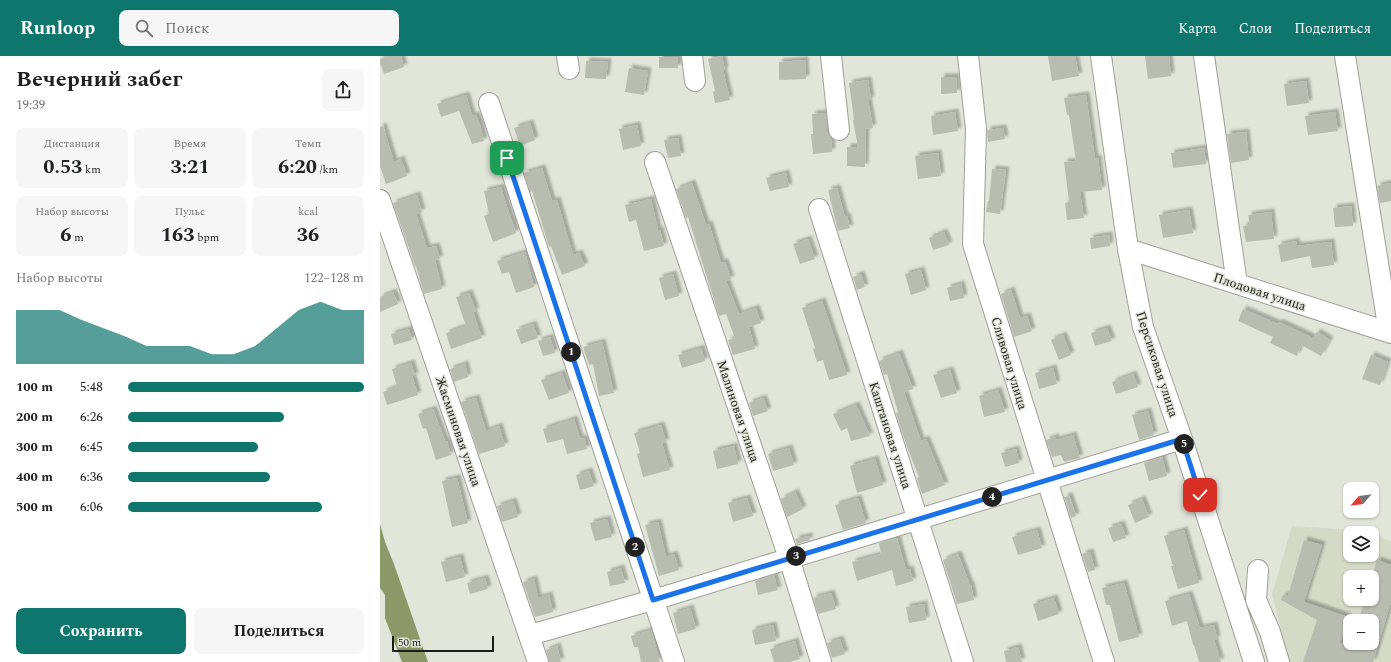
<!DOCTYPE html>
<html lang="ru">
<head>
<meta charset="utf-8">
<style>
  body { margin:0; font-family:Spectral,serif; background:#f6f6f6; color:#202124; height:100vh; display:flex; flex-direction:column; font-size:15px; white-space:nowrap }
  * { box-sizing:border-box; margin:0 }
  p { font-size:13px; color:#757577 }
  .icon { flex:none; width:22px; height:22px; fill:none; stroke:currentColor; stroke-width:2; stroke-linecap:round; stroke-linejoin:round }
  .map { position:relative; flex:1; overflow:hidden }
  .drawer { display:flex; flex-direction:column; background:#fff; width:380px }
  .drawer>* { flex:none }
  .needle { width:26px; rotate:242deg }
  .controls { position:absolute; left:963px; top:426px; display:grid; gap:8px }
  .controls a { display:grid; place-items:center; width:36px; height:36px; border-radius:8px; background:#fff; box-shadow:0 1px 3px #0004; font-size:20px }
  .scale { position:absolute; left:12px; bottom:10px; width:102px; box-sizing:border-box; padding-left:4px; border:2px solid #1b1d18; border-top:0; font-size:11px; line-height:14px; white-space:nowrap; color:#1b1d18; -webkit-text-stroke:3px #e2e6da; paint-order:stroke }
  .pin { position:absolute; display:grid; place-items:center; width:34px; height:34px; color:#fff; margin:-17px; border-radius:8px; box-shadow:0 2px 6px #0006 }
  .km { position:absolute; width:20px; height:20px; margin:-10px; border-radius:50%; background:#222; color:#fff; font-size:11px; line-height:20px; text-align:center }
  .round { display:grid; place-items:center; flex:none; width:42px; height:42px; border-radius:8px; background:#f6f6f6 }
  .overview { display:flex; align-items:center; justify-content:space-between; height:68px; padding:0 16px }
  h1 { font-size:22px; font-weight:700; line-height:30px }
  .figures { display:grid; grid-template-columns:repeat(3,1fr); gap:6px; height:68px; padding:4px 16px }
  .figures div { display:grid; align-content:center; border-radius:8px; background:#f6f6f6; text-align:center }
  .figures b { font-size:20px; font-weight:700 }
  .figures small { font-size:11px; font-weight:400 }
  .figures p { font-size:11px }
  .chart { height:112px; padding:8px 16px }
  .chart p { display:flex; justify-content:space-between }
  .chart svg { width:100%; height:72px; margin-top:4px; fill:#0f766e; opacity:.7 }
  .cta { display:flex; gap:8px; margin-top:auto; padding:8px 16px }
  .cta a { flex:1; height:46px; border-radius:8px; background:#0f766e; color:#fff; font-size:16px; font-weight:700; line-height:46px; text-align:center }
  .cta a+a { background:#f6f6f6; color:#202124 }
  ul { padding:0 16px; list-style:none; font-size:13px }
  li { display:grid; grid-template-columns:64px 48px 1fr; align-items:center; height:30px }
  li i { height:10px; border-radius:5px; background:#0f766e }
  header { display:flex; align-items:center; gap:24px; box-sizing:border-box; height:56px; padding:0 20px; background:#0f766e; color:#fff }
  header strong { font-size:19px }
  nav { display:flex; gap:22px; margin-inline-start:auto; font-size:14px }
  .search { width:280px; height:36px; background:#f6f6f6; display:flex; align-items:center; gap:10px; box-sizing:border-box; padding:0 14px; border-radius:8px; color:#757577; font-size:15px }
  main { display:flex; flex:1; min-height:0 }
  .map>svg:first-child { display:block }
  .built { fill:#d5dac7; fill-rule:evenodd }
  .water { fill:#8b9868 }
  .building { fill:#b9bcb1; filter:url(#shadow) }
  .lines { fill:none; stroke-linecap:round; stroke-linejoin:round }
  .minor-casing { stroke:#9da196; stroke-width:22 }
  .minor { stroke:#fff; stroke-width:20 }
  .route-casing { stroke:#fff; stroke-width:8 }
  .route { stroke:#1a73e8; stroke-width:5 }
  .labels { text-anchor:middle; stroke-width:3; stroke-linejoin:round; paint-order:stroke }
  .street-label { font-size:13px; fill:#1b1d18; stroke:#e2e6da }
</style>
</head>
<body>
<header>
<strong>Runloop</strong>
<div class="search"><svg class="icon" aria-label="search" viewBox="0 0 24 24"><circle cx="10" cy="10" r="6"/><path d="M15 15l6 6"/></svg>Поиск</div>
<nav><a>Карта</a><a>Слои</a><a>Поделиться</a></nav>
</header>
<main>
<section class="drawer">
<div class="overview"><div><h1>Вечерний забег</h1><p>19:39</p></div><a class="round"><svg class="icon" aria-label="share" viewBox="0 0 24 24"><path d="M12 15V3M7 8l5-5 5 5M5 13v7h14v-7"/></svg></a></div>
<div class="figures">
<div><p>Дистанция</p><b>0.53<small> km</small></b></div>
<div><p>Время</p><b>3:21</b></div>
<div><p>Темп</p><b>6:20<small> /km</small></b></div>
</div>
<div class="figures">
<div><p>Набор высоты</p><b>6<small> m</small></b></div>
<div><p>Пульс</p><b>163<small> bpm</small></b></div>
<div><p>kcal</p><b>36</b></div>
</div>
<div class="chart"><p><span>Набор высоты</span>122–128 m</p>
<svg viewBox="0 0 160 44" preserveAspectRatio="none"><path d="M0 44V11L10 11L20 11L30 17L40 22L50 27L60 33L70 33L80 33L90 38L100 38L110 33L120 22L130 11L140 6L150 11L160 11V44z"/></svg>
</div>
<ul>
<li><b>100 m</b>5:48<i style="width:100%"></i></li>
<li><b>200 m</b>6:26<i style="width:66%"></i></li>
<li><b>300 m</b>6:45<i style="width:55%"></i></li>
<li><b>400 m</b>6:36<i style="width:60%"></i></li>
<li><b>500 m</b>6:06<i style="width:82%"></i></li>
</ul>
<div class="cta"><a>Сохранить</a><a>Поделиться</a></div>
</section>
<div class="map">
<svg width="1011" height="606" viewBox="0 0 1011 606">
  <defs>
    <filter id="shadow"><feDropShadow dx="3.5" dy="-3.5" stdDeviation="1" flood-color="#0004"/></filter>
  </defs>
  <rect width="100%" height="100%" fill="#e2e6da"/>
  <path class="built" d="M 912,470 L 991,475 L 1011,486 L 1011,606 L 909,606 L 892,538 ZM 970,477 L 992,477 L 992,499 L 970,499 ZM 970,521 L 992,521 L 992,543 L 970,543 ZM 970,565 L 992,565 L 992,587 L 970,587 Z"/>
  <path class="water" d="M 0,468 L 5,486 L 14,508 L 48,606 L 22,606 L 5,562 L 5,539 L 0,532 Z"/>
  <path class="building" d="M 8,0 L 21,0 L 24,11 L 4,18 L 0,7 L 0,3 Z
    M 342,0 L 345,14 L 343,14 L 350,44 L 335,47 L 333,36 L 335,35 L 328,3 Z
    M 668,0 L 695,0 L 699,20 L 672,25 Z
    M 765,0 L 789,0 L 791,20 L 768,23 Z
    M 279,1 L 298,1 L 298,12 L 279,12 Z
    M 425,4 L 426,23 L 399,24 L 399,6 Z
    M 206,5 L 228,6 L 226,23 L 205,22 Z
    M 249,12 L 268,15 L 264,39 L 245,36 Z
    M 561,21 L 576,21 L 577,37 L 561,38 Z
    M 488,24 L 491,44 L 488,44 L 493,72 L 486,73 L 485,111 L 467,110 L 467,91 L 478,91 L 473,64 L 474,64 L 469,27 Z
    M 926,25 L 929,47 L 907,50 L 904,28 Z
    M 86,39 L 92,60 L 96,59 L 100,69 L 104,85 L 92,88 L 79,55 L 61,61 L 57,48 Z
    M 706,39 L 715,103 L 718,102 L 722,134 L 700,136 L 704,162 L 687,164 L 685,147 L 689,146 L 684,106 L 696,105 L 689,59 L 687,59 L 684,42 Z
    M 575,56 L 578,75 L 553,79 L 551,60 Z
    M 955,56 L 958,75 L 928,79 L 925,60 Z
    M 446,57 L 447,77 L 448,76 L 451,82 L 452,96 L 433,98 L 431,78 L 433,78 L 432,58 Z
    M 150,67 L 155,84 L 140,90 L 134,72 Z
    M 257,69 L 261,90 L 243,94 L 239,73 Z
    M 3,70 L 14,106 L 21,103 L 27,120 L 6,128 L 0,110 L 0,71 Z
    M 623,72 L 625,83 L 608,86 L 607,74 Z
    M 866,76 L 869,104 L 851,107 L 847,78 Z
    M 298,82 L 301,100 L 288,102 L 284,84 Z
    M 824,92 L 826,108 L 793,112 L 791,97 Z
    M 558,97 L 561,120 L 538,123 L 535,100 Z
    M 162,112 L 172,145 L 177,144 L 193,199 L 199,197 L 205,210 L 182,219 L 171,190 L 169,191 L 152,135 L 150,136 L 144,117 Z
    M 612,113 L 626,114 L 620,158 L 606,156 L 608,145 L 609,145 Z
    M 406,117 L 409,131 L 390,135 L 386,122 Z
    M 312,127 L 326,169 L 329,168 L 341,207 L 345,206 L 351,223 L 346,225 L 359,258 L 376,252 L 381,267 L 369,271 L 375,293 L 353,299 L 348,284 L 355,282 L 346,258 L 339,260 L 308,161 L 306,162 L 296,133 Z
    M 1011,127 L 1011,145 L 1000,147 L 997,130 Z
    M 121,131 L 126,148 L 136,177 L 113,186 L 104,160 L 109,158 L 104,135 Z
    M 457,132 L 465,161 L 467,160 L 470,172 L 458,175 L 448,134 Z
    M 37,139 L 42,156 L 36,158 L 47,192 L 56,190 L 60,203 L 55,204 L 62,233 L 44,238 L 36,210 L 35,210 L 13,147 Z
    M 271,143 L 278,174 L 280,174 L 284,190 L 264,195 L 256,164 L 249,166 L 245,149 Z
    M 971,150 L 973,170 L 955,171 L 953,152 Z
    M 809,154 L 813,177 L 783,182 L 779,159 Z
    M 891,156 L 894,183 L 866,186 L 863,170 L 870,169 L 868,159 Z
    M 564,176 L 569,189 L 553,194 L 549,182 Z
    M 729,179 L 730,190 L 711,193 L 710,182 Z
    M 428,183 L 435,203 L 420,208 L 413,188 Z
    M 916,185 L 917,190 L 951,186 L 954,209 L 932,212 L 930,200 L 901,206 L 898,189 Z
    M 145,196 L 154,231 L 136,237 L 129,216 L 122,218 L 117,205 Z
    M 541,214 L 546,234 L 531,239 L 525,218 Z
    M 293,218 L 299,240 L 285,244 L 279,222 Z
    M 481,218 L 485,231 L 477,234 L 473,221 Z
    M 581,228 L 584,242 L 570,245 L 567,232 Z
    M 631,234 L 640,262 L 647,260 L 652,275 L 634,281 L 621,238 Z
    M 13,236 L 18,248 L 0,256 L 0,241 Z
    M 89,237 L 96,255 L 93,256 L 102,282 L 71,293 L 66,277 L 86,270 L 76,241 Z
    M 442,245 L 467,319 L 449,324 L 443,304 L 437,306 L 433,293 L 435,292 L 422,252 Z
    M 863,253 L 898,268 L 899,266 L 933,282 L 937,276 L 950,284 L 941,300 L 921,289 L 917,300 L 890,287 L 893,281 L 858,265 Z
    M 153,268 L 158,282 L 141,288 L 136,274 Z
    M 727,272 L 732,285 L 715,290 L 711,277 Z
    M 29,273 L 32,284 L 14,289 L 11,278 Z
    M 683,279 L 691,299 L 679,304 L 671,284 Z
    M 170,281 L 175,297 L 163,300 L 158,285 Z
    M 222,286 L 234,337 L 219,340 L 213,308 L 209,309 L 203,291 Z
    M 321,292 L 325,305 L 302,312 L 298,299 Z
    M 519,297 L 533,333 L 524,336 L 541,385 L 546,383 L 565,429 L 542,438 L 537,422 L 539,421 L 527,391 L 520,370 L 516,357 L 518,356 L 507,318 L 504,319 L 499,305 Z
    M 991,299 L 1008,306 L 1000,329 L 982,323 Z
    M 31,307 L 35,320 L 32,320 L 38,339 L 7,349 L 3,336 L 17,331 L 12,313 Z
    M 85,308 L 88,321 L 74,326 L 70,313 Z
    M 673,312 L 677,328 L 659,333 L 655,317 Z
    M 570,314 L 577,337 L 561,342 L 553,319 Z
    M 182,317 L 189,337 L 169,344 L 161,324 Z
    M 753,318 L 758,331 L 736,338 L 732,326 Z
    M 618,334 L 625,356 L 604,361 L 599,340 Z
    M 96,342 L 106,375 L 119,370 L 125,390 L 99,398 L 81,346 Z
    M 383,342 L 388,355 L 373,360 L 369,347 Z
    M 476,349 L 490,380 L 471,385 L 467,372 L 461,375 L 453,358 Z
    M 53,353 L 65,385 L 67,385 L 71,399 L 56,404 L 46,372 L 43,373 L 38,358 Z
    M 768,355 L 774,379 L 759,384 L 752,359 Z
    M 194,363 L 200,383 L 204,382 L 207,393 L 187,398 L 183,383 L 167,387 L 163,373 Z
    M 281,369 L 286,386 L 282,387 L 290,414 L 263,421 L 257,398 L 260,397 L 254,377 Z
    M 693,379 L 700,402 L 684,406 L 681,399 L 672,401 L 666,384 L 675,381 L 676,384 Z
    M 354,390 L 358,408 L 337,413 L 333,395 Z
    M 409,392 L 414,409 L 393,415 L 388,398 Z
    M 636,393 L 639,407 L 625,411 L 621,397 Z
    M 782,401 L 787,420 L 769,425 L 764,407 Z
    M 495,403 L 503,429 L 477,437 L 470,410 Z
    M 209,415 L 214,430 L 200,434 L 196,419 Z
    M 77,422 L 88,467 L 72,471 L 62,425 Z
    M 415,436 L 423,453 L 407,461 L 401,443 Z
    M 689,440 L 696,460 L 691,462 L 684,441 Z
    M 367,442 L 373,460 L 353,466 L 348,447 Z
    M 478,442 L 486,467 L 463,474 L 455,449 Z
    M 762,443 L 769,461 L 755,467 L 748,449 Z
    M 133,445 L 138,461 L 122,466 L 117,450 Z
    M 227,463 L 232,481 L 215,485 L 210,467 Z
    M 278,466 L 286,501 L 294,498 L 299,514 L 279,520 L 265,469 Z
    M 741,468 L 746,482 L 733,486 L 728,472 Z
    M 657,474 L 662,492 L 638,499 L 632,481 Z
    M 804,474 L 819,527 L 798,533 L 791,510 L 793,510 L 784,480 Z
    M 429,480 L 430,484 L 417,488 L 415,483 Z
    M 517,482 L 526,514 L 530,513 L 533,525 L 516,530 L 512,514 L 477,525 L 472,506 L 501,498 L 499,487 Z
    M 924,484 L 942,489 L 924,546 L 968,561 L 960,587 L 992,587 L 992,565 L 978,565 L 985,543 L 992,543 L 992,520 L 997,504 L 1011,509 L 1011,546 L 993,606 L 923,606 L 937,564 L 901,544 L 903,539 L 908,540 Z
    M 710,496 L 715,514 L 708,516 L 702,498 Z
    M 578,498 L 590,529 L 591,529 L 594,544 L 577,548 L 563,504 Z
    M 80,501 L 85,521 L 66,526 L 61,506 Z
    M 241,512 L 245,527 L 230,530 L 227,516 Z
    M 394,519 L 398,534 L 378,539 L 375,525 Z
    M 105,522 L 108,533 L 90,538 L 87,527 Z
    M 154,523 L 158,542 L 169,539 L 173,556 L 155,561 L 143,526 Z
    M 744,527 L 759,581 L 739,586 L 730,549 L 726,549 L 722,532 Z
    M 451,537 L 456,553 L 438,558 L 433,542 Z
    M 809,538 L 820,572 L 834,569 L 837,583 L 834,584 L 841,606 L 819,606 L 814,589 L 813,589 L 807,565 L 792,570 L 785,545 Z
    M 674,542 L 679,558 L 658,565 L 653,548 Z
    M 544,548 L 546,564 L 529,567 L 526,551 Z
    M 310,552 L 316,573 L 298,578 L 293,557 Z
    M 393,569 L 396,585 L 375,589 L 372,574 Z
    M 271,574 L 280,606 L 261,606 L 258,591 L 254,591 L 251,580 Z
    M 460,583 L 465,598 L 452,602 L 447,587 Z
    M 415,585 L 420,603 L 410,606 L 394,606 L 390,593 Z
    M 177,590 L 181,606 L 169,606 L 166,594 Z
    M 638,591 L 642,606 L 626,606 L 624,595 Z"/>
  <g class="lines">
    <g class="minor-casing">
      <path id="minor" d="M 187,0 L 189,13
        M 312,0 L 315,25
        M 451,0 L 459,74
        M 588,0 L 596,73 L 593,188 L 724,606
        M 721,0 L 748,193 L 763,271 L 802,383 L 874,606
        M 824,0 L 857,228
        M 965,0 L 1009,276
        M 109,47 L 294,606
        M 275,106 L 409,502 L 441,606
        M 0,144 L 158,606
        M 439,153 L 583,606
        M 748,193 L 1011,277
        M 878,514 L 876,544 L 890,576 L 899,606
        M 150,579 L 283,541 L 802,383"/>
    </g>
    <use href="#minor" class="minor"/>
  </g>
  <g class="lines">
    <g class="route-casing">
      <path id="route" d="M 127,102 L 273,544 L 802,383 L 820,439"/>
    </g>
    <use href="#route" class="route"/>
  </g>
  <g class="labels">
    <g class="street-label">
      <text transform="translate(880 235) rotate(18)" y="5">Плодовая улица</text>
      <text transform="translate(630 307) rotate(73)" y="5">Сливовая улица</text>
      <text transform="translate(778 308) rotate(72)" y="5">Персиковая улица</text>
      <text transform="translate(359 355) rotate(71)" y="5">Малиновая улица</text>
      <text transform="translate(79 375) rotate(71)" y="5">Жасминовая улица</text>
      <text transform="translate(511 379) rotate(72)" y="5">Каштановая улица</text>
    </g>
  </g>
</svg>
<div class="controls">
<a><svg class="needle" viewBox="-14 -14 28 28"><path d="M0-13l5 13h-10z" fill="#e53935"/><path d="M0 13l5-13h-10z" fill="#757577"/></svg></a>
<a><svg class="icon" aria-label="layers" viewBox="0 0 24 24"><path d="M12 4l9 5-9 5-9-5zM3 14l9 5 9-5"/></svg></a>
<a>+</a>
<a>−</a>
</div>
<div class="scale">50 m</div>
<div class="pin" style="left:127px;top:102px;background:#1e9e55"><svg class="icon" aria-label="arrive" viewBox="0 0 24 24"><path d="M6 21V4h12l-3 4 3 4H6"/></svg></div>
<div class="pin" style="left:820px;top:439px;background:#d93025"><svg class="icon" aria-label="check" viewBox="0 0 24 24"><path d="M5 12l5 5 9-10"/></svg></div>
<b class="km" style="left:191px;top:296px">1</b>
<b class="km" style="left:255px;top:491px">2</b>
<b class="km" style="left:416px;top:500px">3</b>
<b class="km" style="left:612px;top:441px">4</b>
<b class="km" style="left:804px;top:388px">5</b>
</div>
</main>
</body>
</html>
